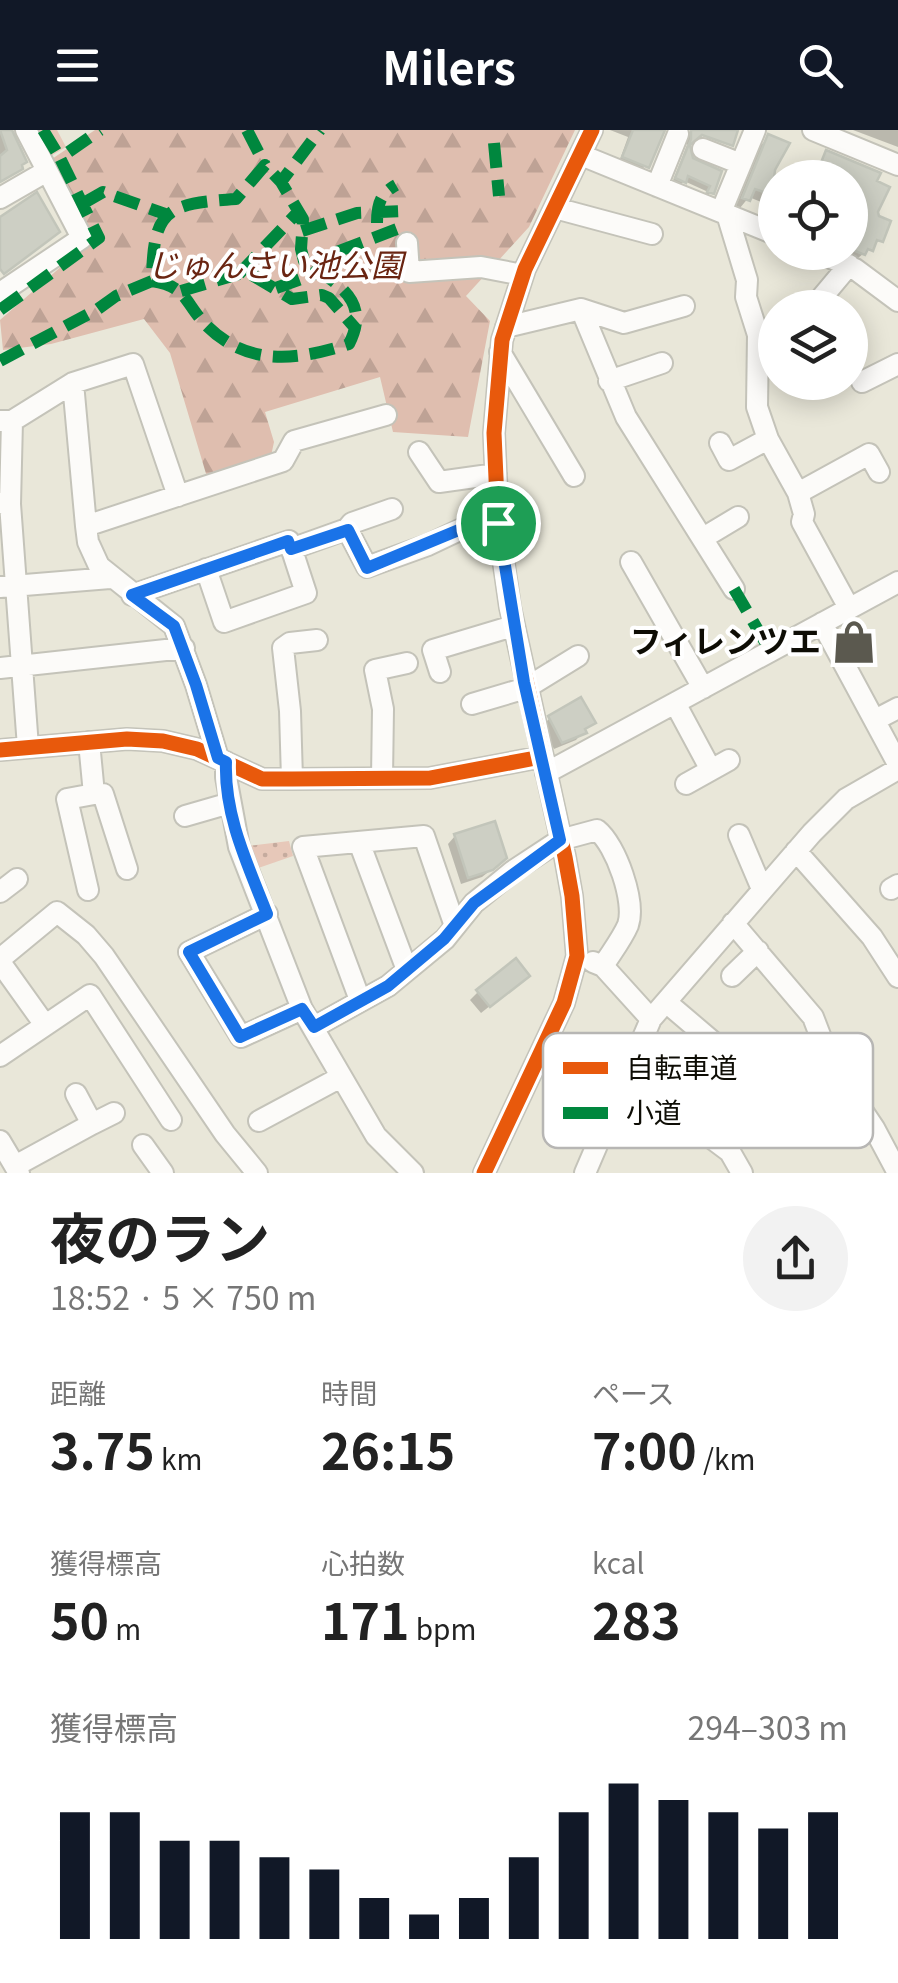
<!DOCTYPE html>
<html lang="ja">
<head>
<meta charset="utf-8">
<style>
  body { margin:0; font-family:Georgia,"Noto Sans JP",serif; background:#f2f2f2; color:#222; height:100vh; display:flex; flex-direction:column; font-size:38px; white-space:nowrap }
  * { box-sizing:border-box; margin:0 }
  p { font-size:32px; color:#767676 }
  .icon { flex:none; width:55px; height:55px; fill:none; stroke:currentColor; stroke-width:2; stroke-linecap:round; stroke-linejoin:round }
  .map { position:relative; height:1043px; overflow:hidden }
  .panel { display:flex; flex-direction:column; background:#fff; flex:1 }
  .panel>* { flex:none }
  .tools { position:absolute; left:758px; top:30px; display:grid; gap:20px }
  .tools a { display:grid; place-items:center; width:110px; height:110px; border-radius:50%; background:#fff; box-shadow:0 5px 25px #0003; font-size:50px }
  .pin { position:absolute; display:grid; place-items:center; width:85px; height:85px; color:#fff; margin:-42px; border:5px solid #fff; border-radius:50%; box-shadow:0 2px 10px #0007 }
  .round { display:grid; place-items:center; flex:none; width:105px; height:105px; border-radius:52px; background:#f2f2f2 }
  .overview { display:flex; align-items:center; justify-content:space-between; height:170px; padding:0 50px }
  h1 { font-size:55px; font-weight:700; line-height:75px }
  .stats { display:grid; grid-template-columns:repeat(3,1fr); gap:15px; height:170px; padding:10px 50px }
  .stats div { display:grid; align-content:center }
  .stats b { font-size:50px; font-weight:700 }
  .stats small { font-size:28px; font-weight:400 }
  .stats p { font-size:28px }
  .chart { height:280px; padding:20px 50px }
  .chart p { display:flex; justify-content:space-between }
  .chart svg { width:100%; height:180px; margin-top:10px; stroke:#111827; stroke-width:6 }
  header { display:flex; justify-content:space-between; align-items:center; height:130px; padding:0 50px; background:#111827; color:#fff; font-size:45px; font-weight:700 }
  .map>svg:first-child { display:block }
  .grass { fill:url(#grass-dots) }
  .forest { fill:url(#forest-firs) }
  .shadow { fill:#0003 }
  .building { fill:#cdcfc4; stroke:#c2c5ba; stroke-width:2.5 }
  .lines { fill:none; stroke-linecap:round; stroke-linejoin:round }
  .minor-casing { stroke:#c4c3b9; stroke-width:24 }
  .minor { stroke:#fcfbf9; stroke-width:20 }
  .quiet { stroke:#00873e; stroke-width:12; stroke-dasharray:25 12; stroke-linecap:butt }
  .cycleway-casing { stroke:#fff; stroke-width:21 }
  .cycleway { stroke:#e8590c; stroke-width:15 }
  .route-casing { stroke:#fff; stroke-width:20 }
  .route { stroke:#1a73e8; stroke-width:12 }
  .labels { text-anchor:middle; stroke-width:8; stroke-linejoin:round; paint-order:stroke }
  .park-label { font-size:32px; font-style:italic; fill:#6a2512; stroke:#fff }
  .poi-label { font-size:32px; font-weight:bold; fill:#0e0d05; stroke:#fff; text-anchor:end }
  .key { fill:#fff; stroke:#b7b6b4; stroke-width:2.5 }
  .key-label { font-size:28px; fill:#0e0d05 }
</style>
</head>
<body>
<header><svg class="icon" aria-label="menu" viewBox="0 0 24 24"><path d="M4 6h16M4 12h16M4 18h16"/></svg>Milers<svg class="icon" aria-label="search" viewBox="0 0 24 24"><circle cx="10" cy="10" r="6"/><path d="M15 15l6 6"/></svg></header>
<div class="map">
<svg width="898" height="1043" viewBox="0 0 898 1043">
  <defs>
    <pattern id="grass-dots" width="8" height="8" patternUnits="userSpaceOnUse" patternTransform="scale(2.5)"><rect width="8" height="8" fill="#e7c8b9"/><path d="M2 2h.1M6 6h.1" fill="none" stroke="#c5ab9e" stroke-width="1.8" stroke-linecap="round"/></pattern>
    <pattern id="forest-firs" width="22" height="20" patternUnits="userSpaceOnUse" patternTransform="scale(2.5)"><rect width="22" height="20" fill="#dfbeaf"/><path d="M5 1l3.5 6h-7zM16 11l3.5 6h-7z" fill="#bea295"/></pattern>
  </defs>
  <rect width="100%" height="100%" fill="#e9e7d9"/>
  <path class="grass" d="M 34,0 L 57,0 L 66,17 L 49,27 Z
    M 289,711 L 293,726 L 250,741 L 239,717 Z"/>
  <path class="forest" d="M 95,0 L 575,0 L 529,97 L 466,166 L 490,191 L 468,307 L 393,302 L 380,247 L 265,282 L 274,312 L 271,326 L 207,347 L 170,223 L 144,189 L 51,214 L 3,220 L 0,190 L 87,114 L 49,31 Z"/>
  <path class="shadow" d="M 0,0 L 12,0 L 0,52 Z
    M 610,0 L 662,0 L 642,41 L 619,32 L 628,7 Z
    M 684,0 L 728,17 L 726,20 L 695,9 L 687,15 L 691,30 L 719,42 L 707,68 L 706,61 L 684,51 L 679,56 L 672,53 L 687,15 Z
    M 853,0 L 898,0 L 898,17 Z
    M 769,7 L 768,50 L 774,52 L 769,64 L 761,72 L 749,67 L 740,78 L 736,76 L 761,15 Z
    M 826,23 L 874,52 L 880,110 L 858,128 L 842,122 L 850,122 L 850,48 L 814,47 Z
    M 550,588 L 592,592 L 576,610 L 554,619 L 542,596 Z
    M 455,706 L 496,736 L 482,747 L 461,754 L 448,714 Z
    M 519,853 L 481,883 L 470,870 L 478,862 Z"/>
  <path class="building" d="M 0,0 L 12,0 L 27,32 L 22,35 L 23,39 L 0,52 L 0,26 L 7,20 Z
    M 633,0 L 665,0 L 649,38 L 622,27 Z
    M 691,0 L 738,0 L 733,16 L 702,5 L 690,15 L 693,28 L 722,41 L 714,64 L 707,62 L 710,56 L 688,46 L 686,53 L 675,48 L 691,9 Z
    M 768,4 L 790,13 L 775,40 L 772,65 L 755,59 L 750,71 L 742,68 Z
    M 826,20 L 881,43 L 877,51 L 890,57 L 878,82 L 879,86 L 891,91 L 883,112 L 877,110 L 873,121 L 868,119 L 865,125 L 850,119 L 850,48 L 815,48 Z
    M 37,62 L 60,102 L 4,144 L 0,139 L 0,87 Z
    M 581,567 L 596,593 L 585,599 L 587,603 L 562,613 L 548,586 Z
    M 495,691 L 507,728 L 493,740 L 468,748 L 454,704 Z
    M 516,828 L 530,846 L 490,877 L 476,860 Z"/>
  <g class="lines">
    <g class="minor-casing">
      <path id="minor" d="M 813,0 L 898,35
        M 703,19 L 741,34
        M 581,25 L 775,104
        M 657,56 L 678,4
        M 0,68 L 47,41
        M 555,78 L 652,104
        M 721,82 L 755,0
        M 727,84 L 747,150 L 746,167 L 758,205 L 757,277 L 768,309 L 798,363 L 804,384 L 802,392 L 849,478
        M 407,113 L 409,142 L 481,137 L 523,145
        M 818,122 L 855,139 L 898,171
        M 0,163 L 82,108 L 26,0
        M 813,178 L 849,135
        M 581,179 L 624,193 L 684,176
        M 506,197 L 581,179 L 626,287 L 734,459
        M 500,222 L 574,346
        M 609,251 L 662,233
        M 862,252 L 898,234
        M 73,253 L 86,396 L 283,331 L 294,311 L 386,285
        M 0,291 L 12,291 L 73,253 L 133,234 L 178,366
        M 720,313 L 729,330 L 768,309
        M 419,322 L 439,352 L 496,344
        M 798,363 L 869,324 L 879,342
        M 0,373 L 10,374 L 28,617
        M 10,374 L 12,291
        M 86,396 L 88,412 L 99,436 L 174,496 L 196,555 L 218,628
        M 347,399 L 352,393 L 392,379
        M 703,408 L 738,387
        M 291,419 L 347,399 L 367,437 L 428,415 L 466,397 L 498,393
        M 631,432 L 703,558
        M 0,457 L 110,448
        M 132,465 L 289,411 L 306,463 L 224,492 L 206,439
        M 822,493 L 898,634
        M 0,538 L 184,518
        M 440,542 L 433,520 L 513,496
        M 675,573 L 711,640
        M 472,574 L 526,558 L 578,526
        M 875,590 L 898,578
        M 89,612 L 94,664 L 103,664 L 127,739
        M 0,620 L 127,609 L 163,611 L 197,619 L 262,649 L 292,649 L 430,648 L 541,627
        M 226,632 L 226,647 L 239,717 L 302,879 L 376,1006 L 413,1043
        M 546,643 L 898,452
        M 382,648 L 383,579 L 375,540 L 407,533
        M 292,649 L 290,581 L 283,518 L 290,513 L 317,510
        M 686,654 L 729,630
        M 185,686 L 230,673
        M 739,705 L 762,759
        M 359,712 L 407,840
        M 796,721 L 872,807 L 898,847
        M 891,759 L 898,755
        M 88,760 L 67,669 L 94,664
        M 0,762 L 17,749
        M 267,784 L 189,822 L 241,907 L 302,879
        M 733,793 L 813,887 L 831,934 L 874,998 L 898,1043
        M 0,829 L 57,782 L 86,805 L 104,826 L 225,1004 L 257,1043
        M 0,832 L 45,895
        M 593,832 L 603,836 L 651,889
        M 732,846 L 758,821
        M 360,870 L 303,717 L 424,706 L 455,796
        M 666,872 L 713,912
        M 314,897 L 388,856 L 445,809 L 474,773 L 513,741 L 560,710 L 597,700 C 616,715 636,772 628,795 C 622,809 611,823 603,836
        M 0,926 L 90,865 L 171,990
        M 626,944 L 730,1022 L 742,1043
        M 259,991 L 341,947
        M 690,991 L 750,949 L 762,967
        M 92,994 L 114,983
        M 0,1011 L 19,1043
        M 143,1015 L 163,1043
        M 15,1036 L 92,994 L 76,964
        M 484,1043 L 564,873 L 577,826 L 572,766 L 565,727 L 510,477 L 498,393 L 494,303 L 502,210 L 525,139 L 592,0
        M 585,1043 L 651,889 L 812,703 L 846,669 L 898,639"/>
    </g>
    <use href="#minor" class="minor"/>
    <path class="quiet" d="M 43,0 L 60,28
      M 247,0 L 265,35
      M 494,13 L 499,66
      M 82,74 L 103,62 L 165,84
      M 377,93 C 377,74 380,64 396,55
      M 302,101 L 357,83 L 404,81
      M 239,144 L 300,80
      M 152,151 C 186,156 184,171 204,193 C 246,237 296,231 349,214 C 372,169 335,153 304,131 L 301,119 L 303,89 L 281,52
      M 276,158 L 312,145 L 339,121 L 405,96
      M 181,161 L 239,144 L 252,145 L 292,169 L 322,165 L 329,168 L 356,199
      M 0,180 L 99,108 L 60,28 L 100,0
      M 0,231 L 98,179 L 116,166 L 152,151 C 153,78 167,74 236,69 L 265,35 L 281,52 L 320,0
      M 734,459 L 765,512"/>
    <g class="cycleway-casing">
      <path id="cycleway" d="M 0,620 L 127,609 L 163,611 L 197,619 L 262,649 L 292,649 L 430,648 L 541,627
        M 484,1043 L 564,873 L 577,826 L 572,766 L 565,727 L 510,477 L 498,393 L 494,303 L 502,210 L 525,139 L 592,0"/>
    </g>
    <use href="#cycleway" class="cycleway"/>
  </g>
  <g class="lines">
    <g class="route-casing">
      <path id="route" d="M 498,393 L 524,552 L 560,710 L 474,773 L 444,809 L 388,856 L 314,897 L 302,879 L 240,907 L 189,822 L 267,784 C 248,735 224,686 226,632 L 218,628 L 196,555 L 174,496 L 132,465 L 288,411 L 291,419 L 348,400 L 367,438 L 466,397 Z"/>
    </g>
    <use href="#route" class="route"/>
  </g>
  <defs>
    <g id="shop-bare" transform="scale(3.45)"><path d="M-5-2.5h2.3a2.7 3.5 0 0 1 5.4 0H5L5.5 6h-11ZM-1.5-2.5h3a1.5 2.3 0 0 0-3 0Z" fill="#5b594f" stroke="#fff" stroke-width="2.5" paint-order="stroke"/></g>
  </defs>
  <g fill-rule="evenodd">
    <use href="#shop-bare" x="854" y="512"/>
  </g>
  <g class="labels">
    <g class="park-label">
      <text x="275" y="147">じゅんさい池公園</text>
    </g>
    <g class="poi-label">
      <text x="821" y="523">フィレンツエ</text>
    </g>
  </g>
  <rect x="543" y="903" width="330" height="115" rx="15" class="key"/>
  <rect x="563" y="932" width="45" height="12" fill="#e8590c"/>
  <rect x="563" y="977" width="45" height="12" fill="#00873e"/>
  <g class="key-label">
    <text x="626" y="948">自転車道</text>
    <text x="626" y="993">小道</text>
  </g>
</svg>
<div class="tools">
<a><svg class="icon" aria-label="locate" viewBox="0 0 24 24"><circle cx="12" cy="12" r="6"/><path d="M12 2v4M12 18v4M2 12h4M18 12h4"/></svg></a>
<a><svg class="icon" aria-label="layers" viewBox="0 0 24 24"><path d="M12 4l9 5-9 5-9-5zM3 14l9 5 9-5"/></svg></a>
</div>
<div class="pin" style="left:498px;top:393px;background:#1e9e55"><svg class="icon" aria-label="arrive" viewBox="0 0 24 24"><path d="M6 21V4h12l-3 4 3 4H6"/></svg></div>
</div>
<section class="panel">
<div class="overview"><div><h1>夜のラン</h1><p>18:52 · 5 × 750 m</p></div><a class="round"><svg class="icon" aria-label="share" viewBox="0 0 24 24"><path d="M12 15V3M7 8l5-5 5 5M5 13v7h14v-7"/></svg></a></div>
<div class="stats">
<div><p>距離</p><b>3.75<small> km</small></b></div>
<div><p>時間</p><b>26:15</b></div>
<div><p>ペース</p><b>7:00<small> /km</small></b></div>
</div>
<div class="stats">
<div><p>獲得標高</p><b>50<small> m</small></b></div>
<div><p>心拍数</p><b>171<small> bpm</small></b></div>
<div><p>kcal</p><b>283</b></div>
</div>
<div class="chart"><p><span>獲得標高</span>294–303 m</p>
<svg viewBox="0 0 160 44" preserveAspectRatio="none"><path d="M5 44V13M15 44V13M25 44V20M35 44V20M45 44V24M55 44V27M65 44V34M75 44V38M85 44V34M95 44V24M105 44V13M115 44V6M125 44V10M135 44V13M145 44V17M155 44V13"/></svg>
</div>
</section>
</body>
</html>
